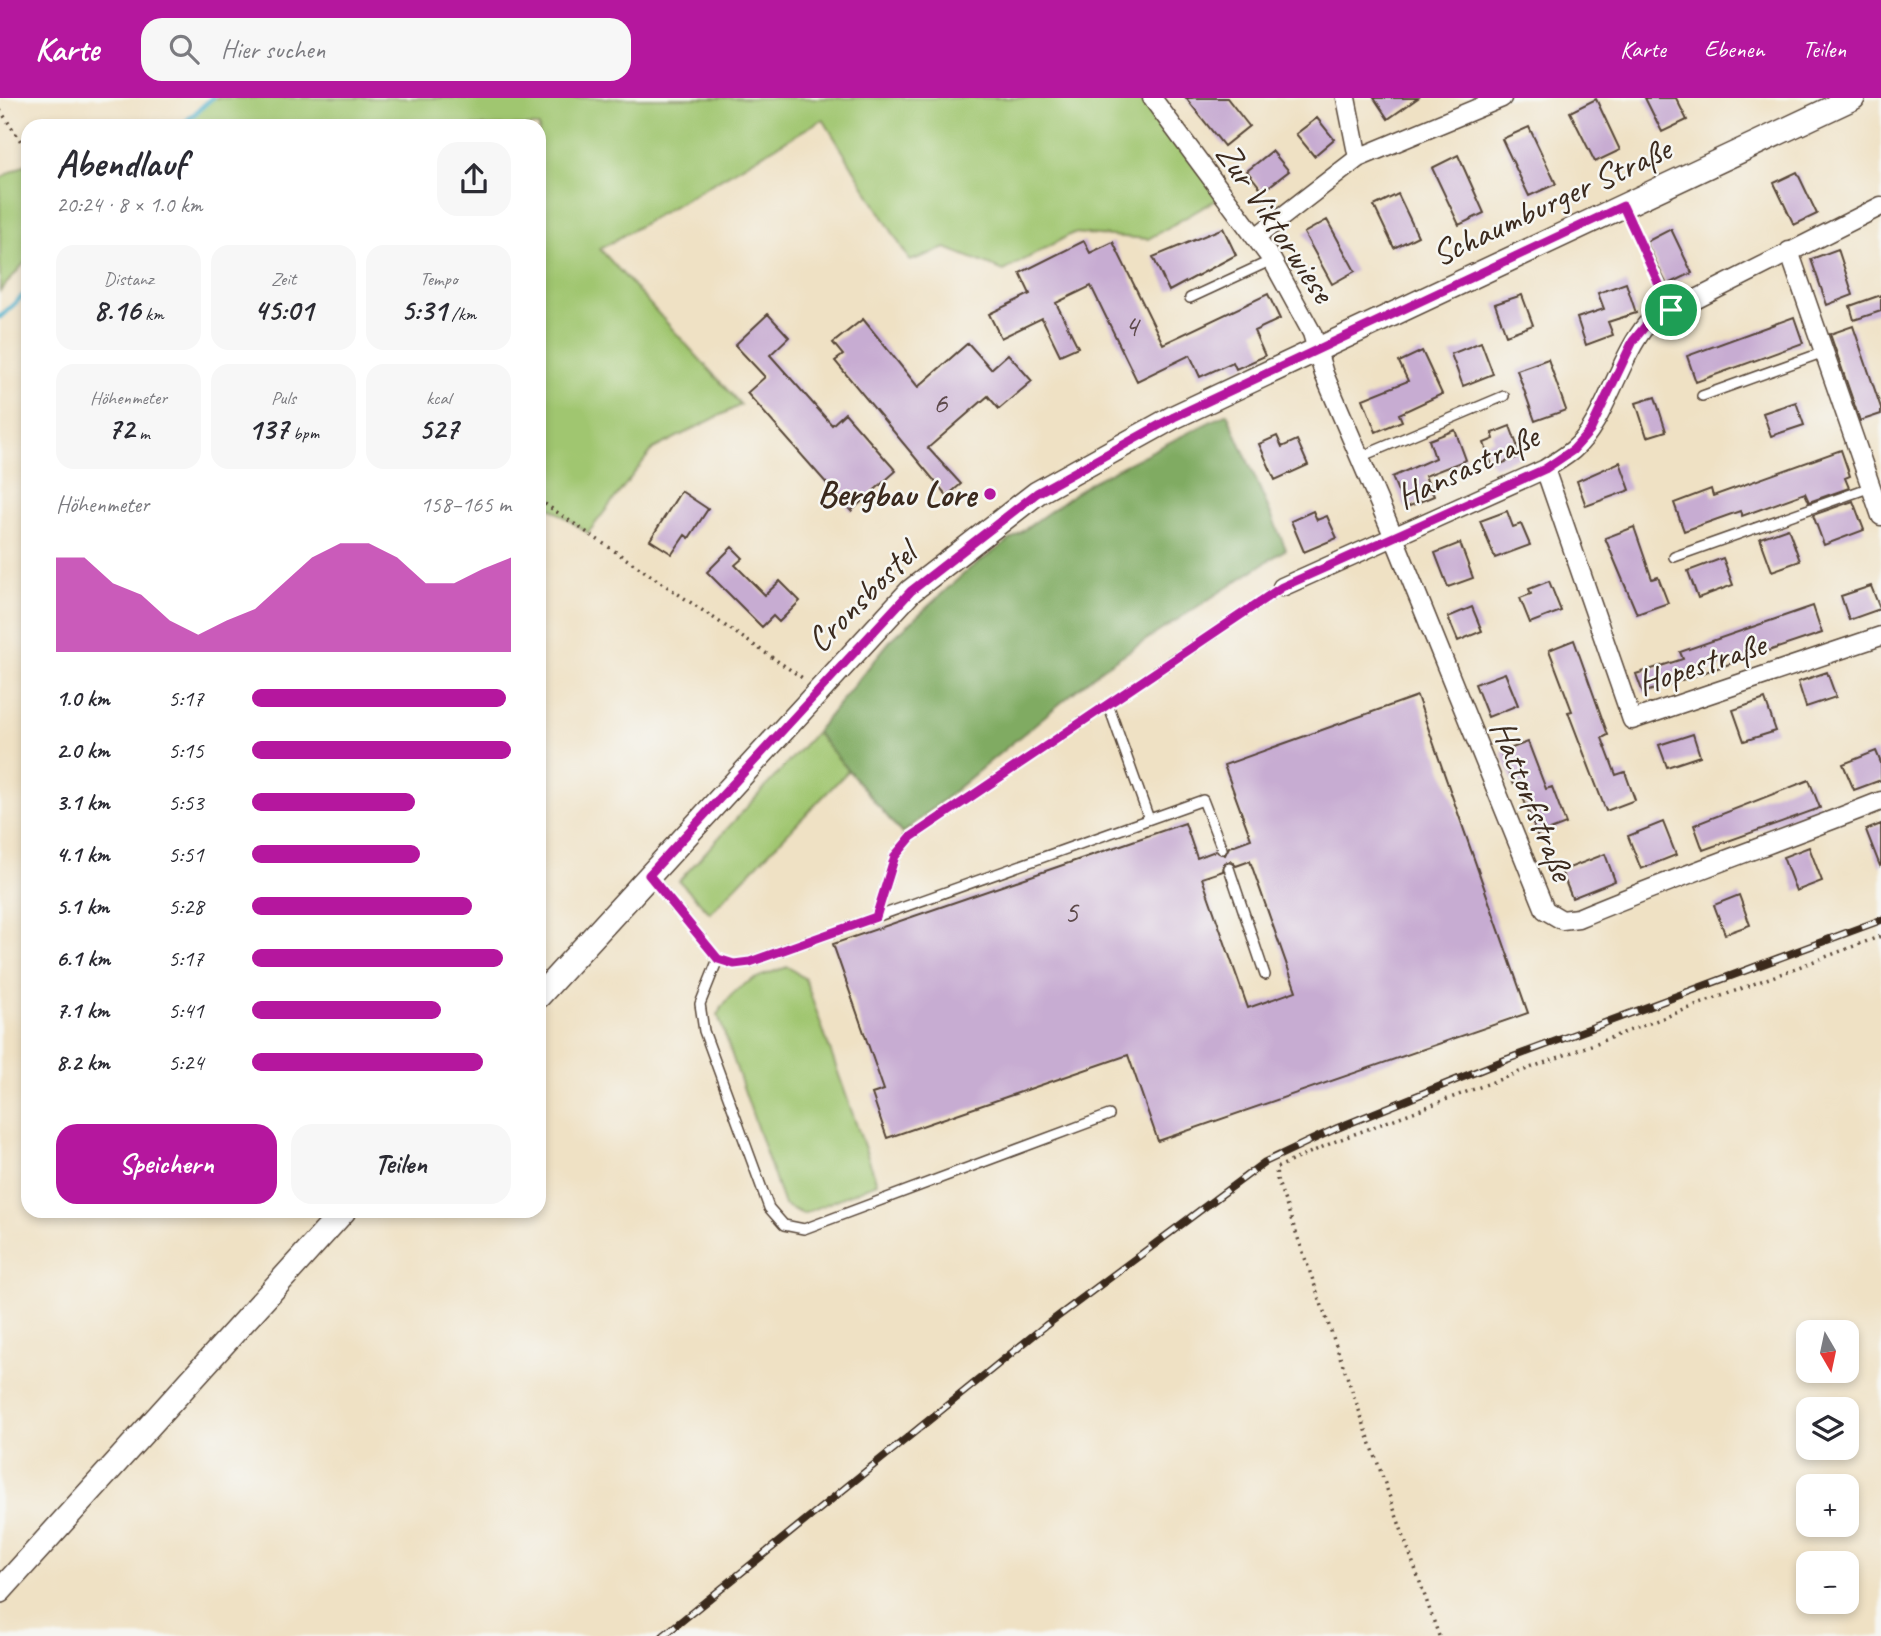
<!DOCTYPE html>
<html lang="de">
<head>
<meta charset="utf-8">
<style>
  body { margin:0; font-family:Caveat,sans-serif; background:#f7f7f7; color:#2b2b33; height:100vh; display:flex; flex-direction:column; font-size:26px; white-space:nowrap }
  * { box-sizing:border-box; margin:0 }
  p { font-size:23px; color:#7c7c81 }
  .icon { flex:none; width:38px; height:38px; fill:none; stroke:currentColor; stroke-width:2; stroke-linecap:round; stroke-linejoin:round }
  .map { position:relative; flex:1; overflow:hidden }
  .drawer { position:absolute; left:21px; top:21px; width:525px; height:1099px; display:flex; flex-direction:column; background:#fff; border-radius:21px; box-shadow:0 4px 10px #0003 }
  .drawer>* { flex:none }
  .needle { width:46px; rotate:171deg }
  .controls { position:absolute; left:1796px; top:1222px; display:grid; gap:14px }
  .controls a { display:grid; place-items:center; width:63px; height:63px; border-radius:14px; background:#fff; box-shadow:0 4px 10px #0003; font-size:35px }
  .pin { position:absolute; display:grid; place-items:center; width:60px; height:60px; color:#fff; margin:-30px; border:4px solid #fff; border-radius:50%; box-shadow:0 2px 7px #0007 }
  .round { display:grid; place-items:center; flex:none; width:74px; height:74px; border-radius:21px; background:#f7f7f7 }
  .overview { display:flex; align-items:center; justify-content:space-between; height:119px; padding:0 35px }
  h1 { font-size:38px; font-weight:600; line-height:52px }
  .figures { display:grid; grid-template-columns:repeat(3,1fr); gap:10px; height:119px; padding:7px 35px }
  .figures div { display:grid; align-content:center; border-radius:18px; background:#f7f7f7; text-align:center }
  .figures b { font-size:30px; font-weight:600 }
  .figures small { font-size:19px; font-weight:400 }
  .figures p { font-size:19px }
  .chart { height:196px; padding:14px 35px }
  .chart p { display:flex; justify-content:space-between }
  .chart svg { width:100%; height:126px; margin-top:7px; fill:#b5179e; opacity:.7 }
  .cta { display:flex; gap:14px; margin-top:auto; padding:14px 35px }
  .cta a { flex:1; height:80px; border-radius:21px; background:#b5179e; color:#fff; font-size:28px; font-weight:600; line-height:80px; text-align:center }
  .cta a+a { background:#f7f7f7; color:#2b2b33 }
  ul { padding:0 35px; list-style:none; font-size:23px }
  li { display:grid; grid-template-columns:112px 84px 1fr; align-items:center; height:52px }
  li i { height:18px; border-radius:9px; background:#b5179e }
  header { display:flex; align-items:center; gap:42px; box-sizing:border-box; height:98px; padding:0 35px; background:#b5179e; color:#fff }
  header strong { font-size:33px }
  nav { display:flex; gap:38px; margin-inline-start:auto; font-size:24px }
  .search { width:490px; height:63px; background:#f7f7f7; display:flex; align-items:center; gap:18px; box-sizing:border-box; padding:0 24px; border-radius:21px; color:#7c7c81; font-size:26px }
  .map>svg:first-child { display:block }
  .green { fill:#a0c670; stroke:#6e7847; stroke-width:2 }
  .forest { fill:#80ab62; stroke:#5e6a40; stroke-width:2 }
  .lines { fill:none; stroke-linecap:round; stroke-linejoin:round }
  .stream { stroke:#49adc8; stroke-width:5 }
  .building { fill:#c7acd2; fill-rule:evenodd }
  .service-casing { stroke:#564537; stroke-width:12 }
  .minor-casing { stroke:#564537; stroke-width:21 }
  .tertiary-casing { stroke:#564537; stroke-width:26 }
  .path { stroke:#564537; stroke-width:3.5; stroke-dasharray:2 5; stroke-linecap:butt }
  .service { stroke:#fff; stroke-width:9 }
  .minor { stroke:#fff; stroke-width:18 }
  .tertiary { stroke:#fff; stroke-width:23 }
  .rail-casing { stroke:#3b2a1e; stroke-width:8 }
  .rail { stroke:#f6f6f2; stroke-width:5; stroke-dasharray:16; stroke-linecap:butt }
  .route-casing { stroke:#fff; stroke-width:14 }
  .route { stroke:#b5179e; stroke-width:9 }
  .poi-dot { fill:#b5179e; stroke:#f6f6f2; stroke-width:2.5 }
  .labels { text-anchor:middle; stroke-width:5; stroke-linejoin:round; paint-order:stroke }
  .number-label { font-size:32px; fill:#5e4a4b }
  .street-label { font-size:35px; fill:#3b2a1e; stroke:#f6f6f2 }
  .poi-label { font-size:35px; font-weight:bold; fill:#3b2a1e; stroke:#f6f6f2; text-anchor:end }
</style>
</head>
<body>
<header>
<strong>Karte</strong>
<div class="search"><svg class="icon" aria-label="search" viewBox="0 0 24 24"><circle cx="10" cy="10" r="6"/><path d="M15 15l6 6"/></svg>Hier suchen</div>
<nav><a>Karte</a><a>Ebenen</a><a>Teilen</a></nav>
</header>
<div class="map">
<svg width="1881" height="1538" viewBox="0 0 1881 1538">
  <rect width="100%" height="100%" fill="#f6f6f2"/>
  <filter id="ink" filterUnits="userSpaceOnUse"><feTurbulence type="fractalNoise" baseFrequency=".0143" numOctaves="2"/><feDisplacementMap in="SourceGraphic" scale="14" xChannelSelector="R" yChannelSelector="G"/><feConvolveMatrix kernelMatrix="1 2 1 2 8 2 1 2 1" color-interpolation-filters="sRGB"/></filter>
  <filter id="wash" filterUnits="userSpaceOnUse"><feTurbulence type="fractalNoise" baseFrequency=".00686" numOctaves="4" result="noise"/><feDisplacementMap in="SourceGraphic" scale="28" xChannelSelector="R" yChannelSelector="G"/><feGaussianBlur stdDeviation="1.57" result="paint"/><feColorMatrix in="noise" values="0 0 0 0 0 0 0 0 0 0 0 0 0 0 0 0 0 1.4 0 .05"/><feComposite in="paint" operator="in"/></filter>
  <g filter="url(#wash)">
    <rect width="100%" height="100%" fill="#efe1c4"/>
    <path class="green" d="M 212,0 L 1147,0 L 1221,99 L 1148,141 L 1073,135 L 1004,173 L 946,150 L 910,163 L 823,21 L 600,151 L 741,307 L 653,351 L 588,435 L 539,402 L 539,28 L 181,28 Z
      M 26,66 L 28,161 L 0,193 L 0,80 Z
      M 816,634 L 849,672 L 710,815 L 679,783 Z
      M 788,869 L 805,881 L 877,1085 L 803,1116 L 784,1107 L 718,917 C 732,886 758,878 788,869 Z"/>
    <path class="forest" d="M 1227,315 L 1286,451 L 1103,570 L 902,736 L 816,634 L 890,543 L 968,472 L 1091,384 Z"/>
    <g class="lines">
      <path class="stream" d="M 181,28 L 212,0
        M 0,219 L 28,193"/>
    </g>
    <g id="blocks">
      <path class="building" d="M 1186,0 L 1227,0 L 1249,28 L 1224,48 Z
        M 1374,0 L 1418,0 L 1388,21 Z
        M 1645,0 L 1676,0 L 1687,22 L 1662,34 Z
        M 1596,1 L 1620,52 L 1595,64 L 1570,14 Z
        M 1317,20 L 1334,41 L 1314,58 L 1296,36 Z
        M 1529,29 L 1556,86 L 1529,98 L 1502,41 Z
        M 1272,53 L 1289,73 L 1263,93 L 1247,73 Z
        M 1458,57 L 1484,115 L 1459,127 L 1432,70 Z
        M 1797,74 L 1817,116 L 1794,127 L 1774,85 Z
        M 1398,96 L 1418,138 L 1394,150 L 1374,108 Z
        M 1327,122 L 1355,173 L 1332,186 L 1304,135 Z
        M 1223,130 L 1236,157 L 1169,193 L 1153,159 Z
        M 1671,131 L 1692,175 L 1667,187 L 1646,144 Z
        M 1084,143 L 1090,155 L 1113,144 L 1163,246 L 1268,196 L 1280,221 L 1254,233 L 1265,258 L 1236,271 L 1233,264 L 1200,279 L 1190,257 L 1137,283 L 1091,188 L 1056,205 L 1078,249 L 1060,257 L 1042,220 L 1001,240 L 989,216 L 1030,196 L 1020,175 Z
        M 1838,151 L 1853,197 L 1827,207 L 1811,161 Z
        M 1626,185 L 1636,215 L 1608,224 L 1613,237 L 1586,247 L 1577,220 L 1604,211 L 1598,195 Z
        M 1522,197 L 1533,227 L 1506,237 L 1495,206 Z
        M 1881,197 L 1881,213 L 1854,222 L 1850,208 Z
        M 768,216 L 789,239 L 770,257 L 832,327 L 845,315 L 896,373 L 851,413 L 747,295 L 765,279 L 735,247 Z
        M 1794,219 L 1803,245 L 1696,284 L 1687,258 Z
        M 863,221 L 918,289 L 968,245 L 991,271 L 1008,256 L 1032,283 L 999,311 L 988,298 L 928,350 L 961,386 L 947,398 L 835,263 L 843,257 L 833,245 Z
        M 1853,228 L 1881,310 L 1881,316 L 1860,323 L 1830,236 Z
        M 1481,244 L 1493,276 L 1463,288 L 1451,256 Z
        M 1422,253 L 1442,296 L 1399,316 L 1402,323 L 1376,334 L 1363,301 L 1408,283 L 1399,264 Z
        M 1548,261 L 1566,312 L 1535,323 L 1517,272 Z
        M 1655,299 L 1666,333 L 1647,339 L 1636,305 Z
        M 1796,304 L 1804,327 L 1771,338 L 1763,315 Z
        M 1510,328 L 1521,358 L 1493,369 L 1484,345 L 1494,341 L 1492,335 Z
        M 1455,332 L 1466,362 L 1425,378 L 1434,398 L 1405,410 L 1392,379 L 1435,360 L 1429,342 Z
        M 1277,338 L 1282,349 L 1297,342 L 1308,367 L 1275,382 L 1259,346 Z
        M 1841,352 L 1850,378 L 1845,380 L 1849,390 L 1809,404 L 1805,395 L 1742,418 L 1740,413 L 1684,433 L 1674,405 L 1711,391 L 1713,398 Z
        M 1620,364 L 1630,392 L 1586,408 L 1577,383 Z
        M 681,393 L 708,411 L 689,440 L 685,437 L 672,456 L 650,442 Z
        M 1853,403 L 1864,432 L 1824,447 L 1813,417 Z
        M 1313,413 L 1317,422 L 1327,418 L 1337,440 L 1304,454 L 1291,423 Z
        M 1507,413 L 1513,429 L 1521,426 L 1530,447 L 1495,460 L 1480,423 Z
        M 1634,429 L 1652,481 L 1658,479 L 1668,505 L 1637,516 L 1605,440 Z
        M 1788,430 L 1800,463 L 1772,473 L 1760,440 Z
        M 1460,445 L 1473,480 L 1448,489 L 1435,455 Z
        M 732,449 L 743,460 L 735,467 L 765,497 L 780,483 L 800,503 L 779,524 L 773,518 L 762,529 L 707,474 Z
        M 1723,460 L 1733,487 L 1698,500 L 1688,473 Z
        M 1549,483 L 1561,513 L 1530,525 L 1520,500 L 1531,496 L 1529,491 Z
        M 1871,488 L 1880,511 L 1849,522 L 1841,498 Z
        M 1813,508 L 1822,535 L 1643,595 L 1636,576 L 1683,561 L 1680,554 Z
        M 1472,509 L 1482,533 L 1458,543 L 1448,519 Z
        M 1574,542 L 1608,637 L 1602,640 L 1616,677 L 1625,674 L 1635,702 L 1606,713 L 1568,614 L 1572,613 L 1549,552 Z
        M 1827,574 L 1836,599 L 1806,609 L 1798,584 Z
        M 1505,575 L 1518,607 L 1488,619 L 1475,586 Z
        M 1417,598 L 1528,915 L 1158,1043 L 1128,957 L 887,1040 L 872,996 L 884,992 L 833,846 L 1185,725 L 1197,760 L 1215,753 L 1225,757 L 1229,749 L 1251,741 L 1224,667 ZM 1231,763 L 1236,768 L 1250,763 L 1296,893 L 1248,910 L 1202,780 L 1223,773 L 1224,765 Z
        M 1765,601 L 1776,633 L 1744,643 L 1733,612 Z
        M 1693,636 L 1700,658 L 1667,669 L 1659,647 Z
        M 1528,644 L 1546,691 L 1552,689 L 1566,726 L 1537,737 L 1517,683 L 1513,685 L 1501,654 Z
        M 1876,653 L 1881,665 L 1881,682 L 1854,692 L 1843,666 Z
        M 1809,682 L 1820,710 L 1703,752 L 1694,727 Z
        M 1663,724 L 1676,757 L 1641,771 L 1628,738 Z
        M 1881,726 L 1881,767 L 1880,768 L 1866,732 Z
        M 1809,749 L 1822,783 L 1796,793 L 1783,759 Z
        M 1605,756 L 1615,783 L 1572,800 L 1561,773 Z
        M 1739,797 L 1750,827 L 1725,836 L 1714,807 Z"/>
    </g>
  </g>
  <g filter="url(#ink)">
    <use href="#blocks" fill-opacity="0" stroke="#564537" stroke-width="2"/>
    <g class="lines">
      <g class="service-casing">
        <path id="service" d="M 1190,200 L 1272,162
          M 1702,298 L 1824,254
          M 1360,359 L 1504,298
          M 1674,459 L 1871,389
          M 1109,609 L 1149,721
          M 1229,770 L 1265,877
          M 650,778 L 718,861 L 700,906 L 704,933 L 769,1110 L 784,1127 L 804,1131 L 1109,1017
          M 876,819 L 895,758 L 911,739 L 1282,489
          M 718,861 L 734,866 L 750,864 L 1203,702 L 1222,751"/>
      </g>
      <g class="minor-casing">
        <path id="minor" d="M 1152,0 L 1272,162 L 1312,235 L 1324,276 L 1393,437 L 1545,812 L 1562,822 L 1578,820 C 1678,778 1780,743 1881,703
          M 1358,60 L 1502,0
          M 1256,139 L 1358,60 L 1346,0
          M 1789,153 L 1881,418
          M 1545,371 L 1632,622 L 1881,538
          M 1282,489 L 1545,371 C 1554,365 1565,359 1573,352 C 1605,325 1618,261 1647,226 L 1881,108"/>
      </g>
      <g class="tertiary-casing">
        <path id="tertiary" d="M 539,898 L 911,493 L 1037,395 L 1174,319 L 1853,0
          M 0,1493 L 344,1113"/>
      </g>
      <path class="path" d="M 0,12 L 28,54
        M 1631,126 L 1665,198
        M 539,402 L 804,581
        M 1439,1538 L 1277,1081 L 1276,1070 L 1336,1043 L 1881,838"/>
      <use href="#service" class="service"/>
      <use href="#minor" class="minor"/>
      <use href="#tertiary" class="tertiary"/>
      <g class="rail-casing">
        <path id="rail" d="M 663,1538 L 1045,1228 L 1265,1064 L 1335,1031 L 1505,962 L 1881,822"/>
      </g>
      <use href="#rail" class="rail"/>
    </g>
  </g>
  <g class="lines" filter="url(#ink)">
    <g class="route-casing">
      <path id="route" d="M 1623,108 L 1671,212 L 1647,226 L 1633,243 L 1590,333 L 1573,352 L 1545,371 L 1282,489 L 911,739 L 895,758 L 876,819 L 750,864 L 734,866 L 718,861 L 649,777 L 911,493 L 1037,395 L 1174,319 Z"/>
    </g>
    <use href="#route" class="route"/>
  </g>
  <circle class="poi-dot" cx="990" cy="396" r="7"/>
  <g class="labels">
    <g class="number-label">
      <text x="1131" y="238">4</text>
      <text x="940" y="315">6</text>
      <text x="1071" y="824">5</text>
    </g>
    <g class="street-label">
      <text transform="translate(1551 103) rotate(-25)" y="12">Schaumburger Straße</text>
      <text transform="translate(1276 124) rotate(56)" y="12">Zur Viktorwiese</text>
      <text transform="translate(1467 368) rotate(-25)" y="12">Hansastraße</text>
      <text transform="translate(861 499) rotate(-45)" y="12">Cronsbostel</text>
      <text transform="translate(1701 565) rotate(-18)" y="12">Hopestraße</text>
      <text transform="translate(1533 702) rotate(68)" y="12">Hattorfstraße</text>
    </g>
    <g class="poi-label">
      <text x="976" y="408">Bergbau Lore</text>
    </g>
  </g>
</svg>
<div class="controls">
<a><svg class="needle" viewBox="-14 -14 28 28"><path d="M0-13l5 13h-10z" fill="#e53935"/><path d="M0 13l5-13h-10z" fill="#7c7c81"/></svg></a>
<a><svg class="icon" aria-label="layers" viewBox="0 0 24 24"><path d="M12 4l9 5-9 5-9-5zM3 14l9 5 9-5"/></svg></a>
<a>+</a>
<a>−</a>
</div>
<div class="pin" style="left:1671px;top:212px;background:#1e9e55"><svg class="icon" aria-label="arrive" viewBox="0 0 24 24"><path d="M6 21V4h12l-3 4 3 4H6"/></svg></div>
<section class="drawer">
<div class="overview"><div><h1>Abendlauf</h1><p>20:24 · 8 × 1.0 km</p></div><a class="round"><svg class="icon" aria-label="share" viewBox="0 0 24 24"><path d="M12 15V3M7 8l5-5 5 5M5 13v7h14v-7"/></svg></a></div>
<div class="figures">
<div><p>Distanz</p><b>8.16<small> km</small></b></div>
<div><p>Zeit</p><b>45:01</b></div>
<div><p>Tempo</p><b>5:31<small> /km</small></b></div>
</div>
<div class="figures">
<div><p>Höhenmeter</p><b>72<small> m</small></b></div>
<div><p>Puls</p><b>137<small> bpm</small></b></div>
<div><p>kcal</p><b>527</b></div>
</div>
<div class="chart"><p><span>Höhenmeter</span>158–165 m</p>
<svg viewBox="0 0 160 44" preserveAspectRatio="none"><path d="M0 44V11L10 11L20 20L30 24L40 33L50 38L60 33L70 29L80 20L90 11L100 6L110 6L120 11L130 20L140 20L150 15L160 11V44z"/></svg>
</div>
<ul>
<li><b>1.0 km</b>5:17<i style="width:98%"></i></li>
<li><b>2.0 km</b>5:15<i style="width:100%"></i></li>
<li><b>3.1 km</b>5:53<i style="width:63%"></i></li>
<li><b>4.1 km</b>5:51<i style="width:65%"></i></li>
<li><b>5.1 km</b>5:28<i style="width:85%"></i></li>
<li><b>6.1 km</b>5:17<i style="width:97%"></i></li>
<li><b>7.1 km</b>5:41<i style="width:73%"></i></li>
<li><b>8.2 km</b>5:24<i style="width:89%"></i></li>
</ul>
<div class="cta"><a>Speichern</a><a>Teilen</a></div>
</section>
</div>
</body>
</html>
